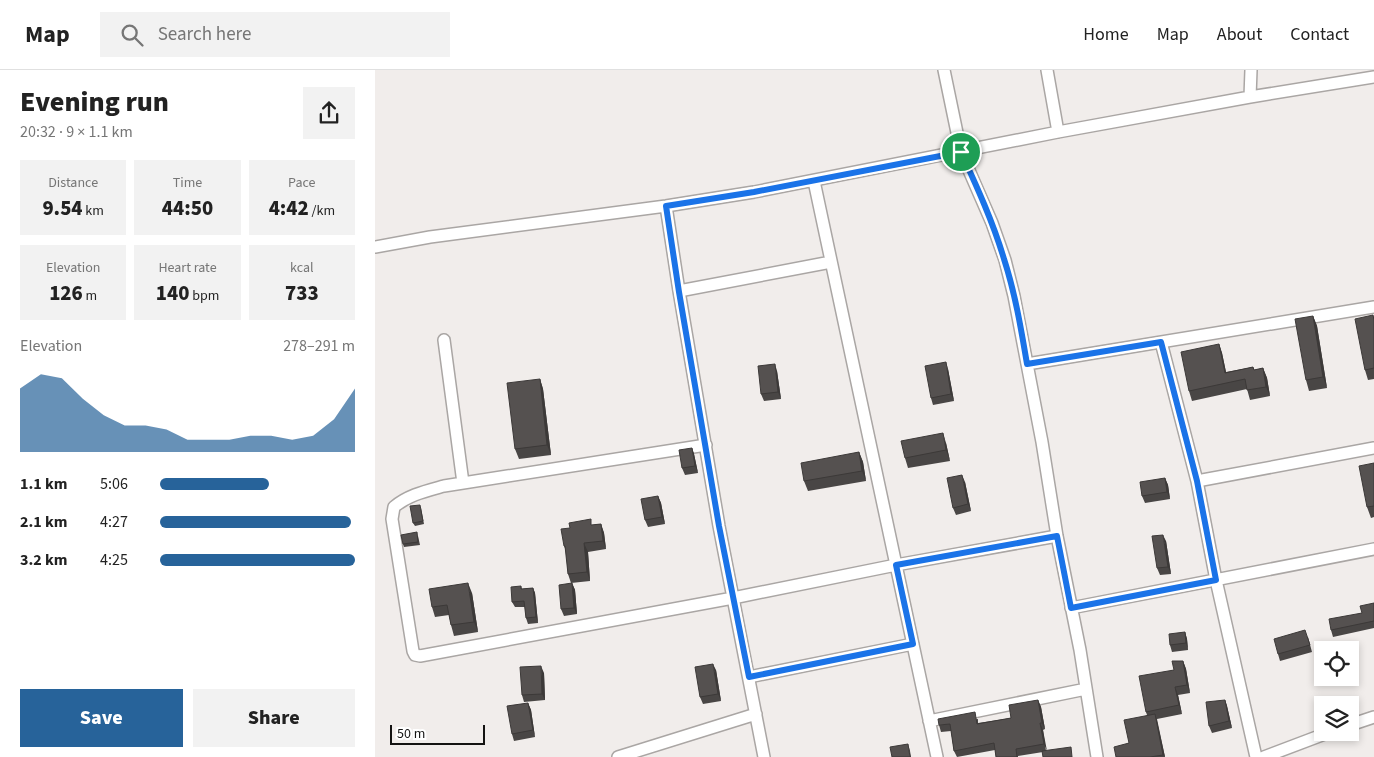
<!DOCTYPE html>
<html lang="en">
<head>
<meta charset="utf-8">
<style>
  body { margin:0; font-family:"Source Sans 3",sans-serif; background:#f2f2f2; color:#222; height:100vh; display:flex; flex-direction:column; font-size:19px; white-space:nowrap }
  * { box-sizing:border-box; margin:0 }
  p { font-size:16px; color:#767676 }
  .icon { flex:none; width:28px; height:28px; fill:none; stroke:currentColor; stroke-width:2; stroke-linecap:round; stroke-linejoin:round }
  .map { position:relative; flex:1; overflow:hidden }
  .side { display:flex; flex-direction:column; background:#fff; width:375px }
  .side>* { flex:none }
  .buttons { position:absolute; left:939px; top:571px; display:grid; gap:10px }
  .buttons a { display:grid; place-items:center; width:45px; height:45px; border-radius:0px; background:#fff; box-shadow:0 2px 8px #0003; font-size:25px }
  .scale { position:absolute; left:15px; bottom:12px; width:95px; box-sizing:border-box; padding-left:5px; border:2px solid #141312; border-top:0; font-size:14px; line-height:18px; white-space:nowrap; color:#141312; -webkit-text-stroke:4px #fff; paint-order:stroke }
  .pin { position:absolute; display:grid; place-items:center; width:42px; height:42px; color:#fff; margin:-21px; border:2px solid #fff; border-radius:50%; box-shadow:0 1px 5px #0007 }
  .round { display:grid; place-items:center; flex:none; width:52px; height:52px; border-radius:0px; background:#f2f2f2 }
  .overview { display:flex; align-items:center; justify-content:space-between; height:85px; padding:0 20px }
  h1 { font-size:28px; font-weight:800; line-height:38px }
  .metrics { display:grid; grid-template-columns:repeat(3,1fr); gap:8px; height:85px; padding:5px 20px }
  .metrics div { display:grid; align-content:center; border-radius:0px; background:#f2f2f2; text-align:center }
  .metrics b { font-size:21px; font-weight:800 }
  .metrics small { font-size:14px; font-weight:400 }
  .metrics p { font-size:14px }
  .chart { height:140px; padding:10px 20px }
  .chart p { display:flex; justify-content:space-between }
  .chart svg { width:100%; height:90px; margin-top:5px; fill:#27639a; opacity:.7 }
  .action { display:flex; gap:10px; margin-top:auto; padding:10px 20px }
  .action a { flex:1; height:58px; border-radius:0px; background:#27639a; color:#fff; font-size:20px; font-weight:800; line-height:58px; text-align:center }
  .action a+a { background:#f2f2f2; color:#222 }
  ul { padding:0 20px; list-style:none; font-size:16px }
  li { display:grid; grid-template-columns:80px 60px 1fr; align-items:center; height:38px }
  li i { height:12px; border-radius:6px; background:#27639a }
  header { display:flex; align-items:center; gap:30px; box-sizing:border-box; height:70px; padding:0 25px; background:#fff; border-bottom:1px solid #e0e0e0 }
  header strong { font-size:24px }
  nav { display:flex; gap:28px; margin-inline-start:auto; font-size:18px }
  .search { width:350px; height:45px; background:#f2f2f2; display:flex; align-items:center; gap:12px; box-sizing:border-box; padding:0 18px; border-radius:0px; color:#767676; font-size:19px }
  main { display:flex; flex:1; min-height:0 }
  .map>svg:first-child { display:block }
  .lines { fill:none; stroke-linecap:round; stroke-linejoin:round }
  .minor-casing { stroke:#aaa6a4; stroke-width:14 }
  .minor { stroke:#fff; stroke-width:11 }
  .wall { fill:#494645 }
  .shaded-wall { fill:#3c3938 }
  .building { fill:#555150; stroke:#3c3938 }
  .route-casing { stroke:#fff; stroke-width:10 }
  .route { stroke:#1a73e8; stroke-width:6 }
</style>
</head>
<body>
<header>
<strong>Map</strong>
<div class="search"><svg class="icon" aria-label="search" viewBox="0 0 24 24"><circle cx="10" cy="10" r="6"/><path d="M15 15l6 6"/></svg>Search here</div>
<nav><a>Home</a><a>Map</a><a>About</a><a>Contact</a></nav>
</header>
<main>
<section class="side">
<div class="overview"><div><h1>Evening run</h1><p>20:32 · 9 × 1.1 km</p></div><a class="round"><svg class="icon" aria-label="share" viewBox="0 0 24 24"><path d="M12 15V3M7 8l5-5 5 5M5 13v7h14v-7"/></svg></a></div>
<div class="metrics">
<div><p>Distance</p><b>9.54<small> km</small></b></div>
<div><p>Time</p><b>44:50</b></div>
<div><p>Pace</p><b>4:42<small> /km</small></b></div>
</div>
<div class="metrics">
<div><p>Elevation</p><b>126<small> m</small></b></div>
<div><p>Heart rate</p><b>140<small> bpm</small></b></div>
<div><p>kcal</p><b>733</b></div>
</div>
<div class="chart"><p><span>Elevation</span>278–291 m</p>
<svg viewBox="0 0 160 44" preserveAspectRatio="none"><path d="M0 44V13L10 6L20 8L30 18L40 26L50 31L60 31L70 33L80 38L90 38L100 38L110 36L120 36L130 38L140 36L150 28L160 13V44z"/></svg>
</div>
<ul>
<li><b>1.1 km</b>5:06<i style="width:56%"></i></li>
<li><b>2.1 km</b>4:27<i style="width:98%"></i></li>
<li><b>3.2 km</b>4:25<i style="width:100%"></i></li>
</ul>
<div class="action"><a>Save</a><a>Share</a></div>
</section>
<div class="map">
<svg width="999" height="687" viewBox="0 0 999 687">
  <rect width="100%" height="100%" fill="#f1edeb"/>
  <g class="lines">
    <g class="minor-casing">
      <path id="minor" d="M 569,0 L 586,82 L 617,153 L 630,190 L 639,226 L 667,372 L 682,466 L 705,580 L 722,687
        M 672,0 L 683,62
        M 875,27 L 876,0
        M 439,111 L 562,687
        M 291,136 L 304,221 L 344,456 L 389,687
        M 0,177 L 55,167 L 291,136 L 379,122 L 683,62 L 875,27 L 999,7
        M 304,221 L 456,192
        M 69,270 L 88,413
        M 786,272 L 822,411 L 841,510 L 881,687
        M 652,294 L 999,237
        M 331,375 L 69,416 C 51,421 33,425 19,437 L 17,449 L 38,581 L 40,585 L 45,586 L 358,528 L 521,495 L 682,466
        M 822,411 L 999,378
        M 696,538 L 999,479
        M 374,607 L 538,574
        M 554,651 L 711,619
        M 975,655 L 999,647
        M 243,687 L 381,644
        M 889,687 L 955,662"/>
    </g>
    <use href="#minor" class="minor"/>
  </g>
  <path class="wall" d="M 998,245 L 999,248 L 999,309 L 993,310 L 990,300 Z
    M 938,246 L 942,256 L 952,318 L 934,321 L 931,310 Z
    M 844,274 L 847,283 L 851,302 L 878,297 L 879,300 L 888,298 L 892,308 L 895,326 L 875,330 L 872,319 L 817,331 L 814,321 Z
    M 573,299 L 579,331 L 558,335 L 556,328 Z
    M 402,301 L 406,329 L 389,331 L 386,324 Z
    M 165,309 L 168,319 L 176,385 L 144,389 L 140,379 Z
    M 571,373 L 575,391 L 533,398 L 530,388 Z
    M 317,378 L 319,384 L 323,403 L 310,405 L 307,398 Z
    M 484,382 L 488,392 L 491,411 L 433,421 L 429,411 Z
    M 999,394 L 999,447 L 996,448 L 992,437 Z
    M 790,408 L 793,415 L 795,429 L 770,433 L 767,426 Z
    M 590,412 L 596,441 L 581,445 L 578,438 Z
    M 283,426 L 286,433 L 290,454 L 273,457 L 270,450 Z
    M 46,438 L 49,454 L 40,456 L 38,453 Z
    M 226,454 L 229,463 L 231,479 L 213,482 L 215,511 L 196,513 L 193,504 L 191,481 L 189,476 L 218,455 Z
    M 43,466 L 45,475 L 29,477 L 28,474 Z
    M 791,471 L 796,504 L 785,505 L 782,498 Z
    M 197,513 L 200,520 L 202,544 L 189,546 L 186,539 Z
    M 146,516 L 147,519 L 158,518 L 160,523 L 163,553 L 153,554 L 151,548 L 150,537 L 140,537 L 137,532 Z
    M 97,523 L 103,562 L 79,566 L 76,555 L 74,545 L 60,547 L 57,537 Z
    M 999,533 L 999,558 L 958,567 L 956,560 L 987,543 Z
    M 810,562 L 812,569 L 813,580 L 797,582 L 795,575 Z
    M 933,567 L 937,582 L 905,591 L 903,584 Z
    M 808,591 L 811,599 L 815,623 L 803,625 L 807,644 L 782,649 L 790,687 L 741,687 L 754,673 L 772,645 L 771,642 L 799,600 Z
    M 341,600 L 346,631 L 328,634 L 325,627 Z
    M 169,603 L 170,630 L 149,632 L 147,625 Z
    M 663,630 L 666,637 L 670,659 L 668,660 L 671,681 L 698,684 L 668,682 L 643,686 L 643,687 L 621,687 L 620,680 L 582,687 L 579,681 L 576,661 L 566,662 L 564,655 L 603,649 L 603,653 L 636,648 Z
    M 850,630 L 852,636 L 857,658 L 837,663 L 834,656 Z
    M 153,633 L 156,640 L 160,667 L 139,671 L 137,664 Z"/>
  <path class="shaded-wall" d="M 938,246 L 942,256 L 952,318 L 948,307 Z
    M 844,274 L 847,283 L 853,312 L 850,303 Z
    M 571,292 L 573,299 L 579,331 L 576,324 Z
    M 400,294 L 402,301 L 406,329 L 403,322 Z
    M 888,298 L 892,308 L 895,326 L 891,317 Z
    M 165,309 L 168,319 L 176,385 L 172,375 Z
    M 568,363 L 571,373 L 575,391 L 571,380 Z
    M 317,378 L 319,384 L 323,403 L 320,396 Z
    M 484,382 L 488,392 L 491,411 L 487,401 Z
    M 587,405 L 590,412 L 596,441 L 593,434 Z
    M 790,408 L 793,415 L 795,429 L 792,422 Z
    M 283,426 L 286,433 L 290,454 L 287,447 Z
    M 226,454 L 229,463 L 231,479 L 228,471 Z
    M 788,465 L 791,471 L 796,504 L 793,497 Z
    M 209,473 L 213,482 L 215,511 L 212,502 Z
    M 93,513 L 97,523 L 103,562 L 99,552 Z
    M 197,513 L 200,520 L 202,544 L 199,538 Z
    M 158,518 L 160,523 L 163,553 L 161,547 Z
    M 810,562 L 812,569 L 813,580 L 811,573 Z
    M 808,591 L 811,599 L 815,623 L 812,615 Z
    M 338,594 L 341,600 L 346,631 L 343,624 Z
    M 166,596 L 169,603 L 170,630 L 167,624 Z
    M 800,617 L 803,625 L 807,644 L 804,635 Z
    M 663,630 L 666,637 L 670,659 L 667,653 Z
    M 850,630 L 852,636 L 857,658 L 854,651 Z
    M 153,633 L 156,640 L 160,667 L 158,660 Z
    M 780,644 L 782,651 L 790,687 L 788,685 Z
    M 665,653 L 668,660 L 672,681 L 669,674 Z
    M 533,674 L 535,681 L 536,687 L 535,687 Z"/>
  <path class="building" d="M 998,245 L 999,250 L 999,298 L 990,300 L 980,249 Z
    M 938,246 L 948,307 L 931,310 L 920,249 Z
    M 844,274 L 850,303 L 878,297 L 879,300 L 888,298 L 891,317 L 872,320 L 870,309 L 814,321 L 806,282 Z
    M 571,292 L 576,324 L 556,328 L 550,296 Z
    M 400,294 L 403,322 L 386,324 L 383,296 Z
    M 165,309 L 172,375 L 140,379 L 132,313 Z
    M 568,363 L 571,380 L 530,388 L 526,371 Z
    M 317,378 L 320,396 L 307,398 L 304,380 Z
    M 484,382 L 487,401 L 429,411 L 426,393 Z
    M 999,393 L 999,436 L 992,437 L 984,396 Z
    M 587,405 L 593,434 L 578,438 L 572,408 Z
    M 790,408 L 792,422 L 767,426 L 765,412 Z
    M 283,426 L 287,447 L 270,450 L 266,429 Z
    M 45,435 L 48,451 L 38,453 L 35,436 Z
    M 216,449 L 216,455 L 226,454 L 228,471 L 209,473 L 212,502 L 193,504 L 190,476 L 189,476 L 186,459 L 195,458 L 194,453 Z
    M 42,462 L 43,472 L 28,474 L 26,465 Z
    M 788,465 L 793,497 L 782,498 L 777,466 Z
    M 93,513 L 99,552 L 76,555 L 72,535 L 57,537 L 54,519 Z
    M 197,513 L 199,538 L 186,539 L 184,515 Z
    M 146,516 L 146,519 L 158,518 L 161,547 L 151,548 L 149,531 L 137,532 L 136,517 Z
    M 999,533 L 999,551 L 956,560 L 954,549 L 987,543 L 985,536 Z
    M 930,560 L 935,575 L 903,584 L 899,569 Z
    M 810,562 L 811,573 L 795,575 L 794,564 Z
    M 797,591 L 808,591 L 812,615 L 800,617 L 804,635 L 771,642 L 764,606 L 799,600 Z
    M 338,594 L 343,624 L 325,627 L 320,597 Z
    M 166,596 L 167,624 L 147,625 L 145,597 Z
    M 663,630 L 667,653 L 665,653 L 669,674 L 641,679 L 642,687 L 621,687 L 619,673 L 579,681 L 575,654 L 564,655 L 563,649 L 600,642 L 602,654 L 636,648 L 634,635 Z
    M 850,630 L 854,651 L 834,656 L 831,632 Z
    M 153,633 L 158,660 L 137,664 L 132,636 Z
    M 780,644 L 788,685 L 775,687 L 741,687 L 739,677 L 754,673 L 749,650 Z
    M 533,674 L 535,687 L 517,687 L 515,677 Z
    M 696,677 L 697,687 L 668,687 L 667,681 Z"/>
  <g class="lines">
    <g class="route-casing">
      <path id="route" d="M 586,82 C 602,117 618,152 629,189 C 640,223 646,258 652,294 L 786,272 L 822,411 L 841,510 L 696,538 L 682,466 L 521,495 L 538,574 L 374,607 L 344,456 L 304,222 L 291,136 L 379,122 Z"/>
    </g>
    <use href="#route" class="route"/>
  </g>
</svg>
<div class="buttons">
<a><svg class="icon" aria-label="locate" viewBox="0 0 24 24"><circle cx="12" cy="12" r="6"/><path d="M12 2v4M12 18v4M2 12h4M18 12h4"/></svg></a>
<a><svg class="icon" aria-label="layers" viewBox="0 0 24 24"><path d="M12 4l9 5-9 5-9-5zM3 14l9 5 9-5"/></svg></a>
</div>
<div class="scale">50 m</div>
<div class="pin" style="left:586px;top:82px;background:#1e9e55"><svg class="icon" aria-label="arrive" viewBox="0 0 24 24"><path d="M6 21V4h12l-3 4 3 4H6"/></svg></div>
</div>
</main>
</body>
</html>
